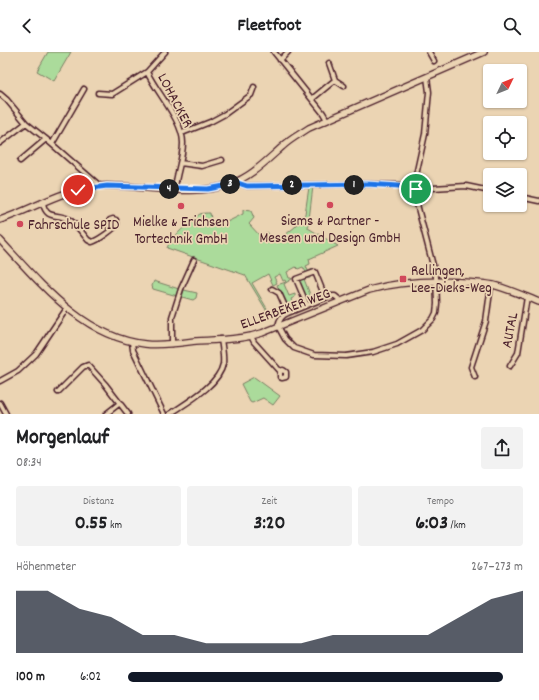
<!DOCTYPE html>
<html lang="de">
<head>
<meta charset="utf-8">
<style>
  body { margin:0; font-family:Dekko,sans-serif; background:#f2f2f2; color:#202124; height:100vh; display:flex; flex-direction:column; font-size:15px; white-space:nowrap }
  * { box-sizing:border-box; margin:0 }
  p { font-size:13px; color:#757577 }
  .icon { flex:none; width:22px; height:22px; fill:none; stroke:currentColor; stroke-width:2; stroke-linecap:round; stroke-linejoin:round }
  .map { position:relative; height:362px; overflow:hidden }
  .side { display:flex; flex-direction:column; background:#fff; flex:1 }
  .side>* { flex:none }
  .needle { width:26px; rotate:47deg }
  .controls { position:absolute; left:483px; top:12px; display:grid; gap:8px }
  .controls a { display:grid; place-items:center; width:44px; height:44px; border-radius:4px; background:#fff; box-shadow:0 1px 3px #0004; font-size:20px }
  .pin { position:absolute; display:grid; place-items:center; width:34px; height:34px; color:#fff; margin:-17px; border:2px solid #fff; border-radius:50%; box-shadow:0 1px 4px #0007 }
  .km { position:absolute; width:20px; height:20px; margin:-10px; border-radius:50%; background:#222; color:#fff; font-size:11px; line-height:20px; text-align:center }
  .round { display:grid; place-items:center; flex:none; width:42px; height:42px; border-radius:4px; background:#f2f2f2 }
  .head { display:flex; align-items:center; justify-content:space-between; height:68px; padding:0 16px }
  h1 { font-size:22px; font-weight:800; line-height:30px }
  .stats { display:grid; grid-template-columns:repeat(3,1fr); gap:6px; height:68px; padding:4px 16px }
  .stats div { display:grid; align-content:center; border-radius:4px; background:#f2f2f2; text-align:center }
  .stats b { font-size:20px; font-weight:800 }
  .stats small { font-size:11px; font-weight:400 }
  .stats p { font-size:11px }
  .chart { height:112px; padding:8px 16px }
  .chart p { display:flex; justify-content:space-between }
  .chart svg { width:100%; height:72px; margin-top:4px; fill:#111827; opacity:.7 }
  ul { padding:0 16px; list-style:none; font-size:13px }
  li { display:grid; grid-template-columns:64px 48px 1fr; align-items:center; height:30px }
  li i { height:10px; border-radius:5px; background:#111827 }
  header { display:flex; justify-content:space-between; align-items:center; height:52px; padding:0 16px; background:#fff; font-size:18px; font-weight:800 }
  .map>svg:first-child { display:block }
  .green { fill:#abdb9b; stroke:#7a7d63 }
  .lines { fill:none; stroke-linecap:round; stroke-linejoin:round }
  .street-casing { stroke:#4a1f2b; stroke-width:7 }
  .secondary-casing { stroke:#4a1f2b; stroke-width:8 }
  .street { stroke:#ebd4b3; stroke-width:4 }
  .secondary { stroke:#ebd4b3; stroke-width:5.5 }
  .route-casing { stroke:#fff; stroke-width:8 }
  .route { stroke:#1a73e8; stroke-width:5 }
  .poi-dot { fill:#d1495b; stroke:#ebd4b3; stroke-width:1.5 }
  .labels { text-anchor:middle; stroke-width:3.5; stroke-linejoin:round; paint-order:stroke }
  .street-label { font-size:15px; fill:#4a1f2b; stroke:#ebd4b3 }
  .poi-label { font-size:15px; fill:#4a1f2b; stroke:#ebd4b3 }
</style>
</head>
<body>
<header><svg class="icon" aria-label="back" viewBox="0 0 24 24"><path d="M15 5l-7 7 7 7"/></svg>Fleetfoot<svg class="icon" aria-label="search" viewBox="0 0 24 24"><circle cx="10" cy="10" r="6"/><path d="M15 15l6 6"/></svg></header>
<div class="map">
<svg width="539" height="362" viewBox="0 0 539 362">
  <rect width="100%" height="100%" fill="#ebd4b3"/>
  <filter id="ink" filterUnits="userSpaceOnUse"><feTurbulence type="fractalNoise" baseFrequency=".025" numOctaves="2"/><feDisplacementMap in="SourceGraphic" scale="8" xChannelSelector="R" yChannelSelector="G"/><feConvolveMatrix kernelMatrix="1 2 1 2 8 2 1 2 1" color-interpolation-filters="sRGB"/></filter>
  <g filter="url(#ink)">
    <path class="green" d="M 48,0 L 71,0 L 54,29 L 37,19 Z
      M 313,134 L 308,176 L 338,194 L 309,207 L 310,212 L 306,214 L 308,219 L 313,217 L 314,219 L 307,222 L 303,215 L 298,217 L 296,215 L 287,220 L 289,226 L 291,226 L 292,227 L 284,232 L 289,244 L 295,242 L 295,245 L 291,247 L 294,254 L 298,253 L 299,255 L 290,258 L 287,257 L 277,233 L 286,230 L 285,228 L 283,229 L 280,222 L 274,225 L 277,231 L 273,233 L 268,222 L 252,231 L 272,265 L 271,266 L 245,223 L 167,196 C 169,188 193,166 200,162 C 203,161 207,161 210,161 L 212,173 L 229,169 L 243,162 L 243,158 L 251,159 L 254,166 L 249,172 L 261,185 L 267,180 L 276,190 L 295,175 L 305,162 L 309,135 Z
      M 314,222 L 315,223 L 310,224 L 310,226 L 304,227 L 311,245 L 323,243 L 322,246 L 309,251 L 307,250 L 298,228 Z
      M 154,229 L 179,237 L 177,244 L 153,237 L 152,234 Z
      M 184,238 L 197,241 L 196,246 L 193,248 L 182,245 Z
      M 254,325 L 280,344 L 273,353 L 263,346 L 252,351 L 250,350 L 241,332 Z"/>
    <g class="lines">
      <g class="street-casing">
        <path id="street" d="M 165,0 L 147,20 C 157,41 183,69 183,91 C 183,107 176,122 175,137
          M 274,0 L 323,61 L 327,68
          M 429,0 L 434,9
          M 280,8 L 288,0
          M 329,11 L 335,28
          M 98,41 L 112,42 L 147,20
          M 0,42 L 7,48 L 26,71 L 46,87 L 100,134
          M 312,47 L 335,28 L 344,34
          M 182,81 L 210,70 L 225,62 L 251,43 L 254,35
          M 0,91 L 26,71
          M 52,92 L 84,37
          M 20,109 L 46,87
          M 180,111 L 202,114 L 222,108
          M 235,130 L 247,134 L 367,132 L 399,133 L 416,137 L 466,134 L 490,139
          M 520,145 L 539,149
          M 43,151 C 46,168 57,161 68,167 C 76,171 82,181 88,188 L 92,190 C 97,189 116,176 117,172 C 117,171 117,169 116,168 L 113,167 L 110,168 L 108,171 L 110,178
          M 272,237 L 279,241 L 288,261
          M 341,249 L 335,244 L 330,244 L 288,261 C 282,263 279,268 278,274 L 285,287 L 294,296 L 314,303 L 346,304 L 373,300 L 397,292 L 422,278 L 433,267 L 436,261 L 437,252 L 436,225 L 413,137 L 425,82 L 429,40 L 427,25
          M 307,253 L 296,227 L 315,220 L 325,245
          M 251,284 L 254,290 L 280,319 L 280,325 L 282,326 L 286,325 L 286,320 L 283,318 L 280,319
          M 132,290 L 133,298 L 164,362
          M 172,292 L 172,265 L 181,237 L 194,208
          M 510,314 L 518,301 L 527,245
          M 475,325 L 471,315 L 486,269 L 491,233
          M 0,329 L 18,319 L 36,302 L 67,256
          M 58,340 L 83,315 L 88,313 L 105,332 L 128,362
          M 0,351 L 6,362
          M 106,362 L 120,351
          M 170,362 C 186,351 219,333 223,312 C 224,304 222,295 221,287"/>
      </g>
      <g class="secondary-casing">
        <path id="secondary" d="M 0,168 C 33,157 65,136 100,134 C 141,132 192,146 230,132 C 251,125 266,109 282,95 C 290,87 300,82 309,76 L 484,0
          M 0,188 C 40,231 83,285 145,292 C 162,294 180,291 196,289 C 215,288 233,288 251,284 L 262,281 L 369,238 C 400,229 430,228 463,230 C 473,231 483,231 493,233 C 509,237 524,244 539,250"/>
      </g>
      <use href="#street" class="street"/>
      <use href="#secondary" class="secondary"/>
    </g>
  </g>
  <g class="lines" filter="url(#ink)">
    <g class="route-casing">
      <path id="route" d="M 78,138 L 107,134 L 208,137 L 224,134 L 235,130 L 247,134 L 367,132 L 399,134 L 416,137"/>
    </g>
    <use href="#route" class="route"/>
  </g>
  <g class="poi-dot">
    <circle cx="330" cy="153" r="4"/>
    <circle cx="181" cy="154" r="4"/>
    <circle cx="20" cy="172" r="4"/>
    <rect x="399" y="223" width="8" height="8" rx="2"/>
  </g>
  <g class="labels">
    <g class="street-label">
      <text transform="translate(176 48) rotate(62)" y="5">LOHACKER</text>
      <text transform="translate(285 256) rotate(-20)" y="5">ELLERBEKER WEG</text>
      <text transform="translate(509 278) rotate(-79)" y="5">AUTAL</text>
    </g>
    <g class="poi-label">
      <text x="330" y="173">Siems &amp; Partner -<tspan x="330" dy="17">Messen und Design GmbH</tspan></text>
      <text x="181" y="174">Mielke &amp; Erichsen<tspan x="181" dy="17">Tortechnik GmbH</tspan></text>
      <text x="28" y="177" text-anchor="start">Fahrschule SPID</text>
      <text x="411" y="223" text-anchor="start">Rellingen,<tspan x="411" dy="17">Lee-Dieks-Weg</tspan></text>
    </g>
  </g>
</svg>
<div class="controls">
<a><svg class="needle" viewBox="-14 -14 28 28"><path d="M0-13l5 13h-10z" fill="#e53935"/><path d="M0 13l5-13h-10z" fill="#757577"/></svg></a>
<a><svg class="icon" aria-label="locate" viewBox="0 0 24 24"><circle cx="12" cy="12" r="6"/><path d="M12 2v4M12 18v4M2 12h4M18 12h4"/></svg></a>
<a><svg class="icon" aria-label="layers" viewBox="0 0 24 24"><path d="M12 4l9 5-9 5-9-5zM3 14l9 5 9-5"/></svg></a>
</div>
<div class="pin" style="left:416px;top:137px;background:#1e9e55"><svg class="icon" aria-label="arrive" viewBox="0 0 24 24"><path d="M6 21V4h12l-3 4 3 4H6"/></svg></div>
<div class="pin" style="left:78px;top:138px;background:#d93025"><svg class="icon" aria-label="check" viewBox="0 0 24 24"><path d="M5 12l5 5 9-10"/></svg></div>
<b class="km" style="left:354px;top:133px">1</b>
<b class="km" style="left:292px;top:133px">2</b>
<b class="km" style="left:230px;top:132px">3</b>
<b class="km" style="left:169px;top:137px">4</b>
</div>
<section class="side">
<div class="head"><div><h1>Morgenlauf</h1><p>08:34</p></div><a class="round"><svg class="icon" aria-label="share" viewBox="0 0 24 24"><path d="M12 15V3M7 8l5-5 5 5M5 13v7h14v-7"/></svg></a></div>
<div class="stats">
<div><p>Distanz</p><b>0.55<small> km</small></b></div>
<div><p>Zeit</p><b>3:20</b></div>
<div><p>Tempo</p><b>6:03<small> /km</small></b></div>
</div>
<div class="chart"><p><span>Höhenmeter</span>267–273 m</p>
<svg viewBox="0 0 160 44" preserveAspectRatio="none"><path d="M0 44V6L10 6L20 17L30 22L40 33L50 33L60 38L70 38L80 38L90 38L100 33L110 33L120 33L130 33L140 22L150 11L160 6V44z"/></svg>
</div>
<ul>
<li><b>100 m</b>6:02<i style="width:95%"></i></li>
</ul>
</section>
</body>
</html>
